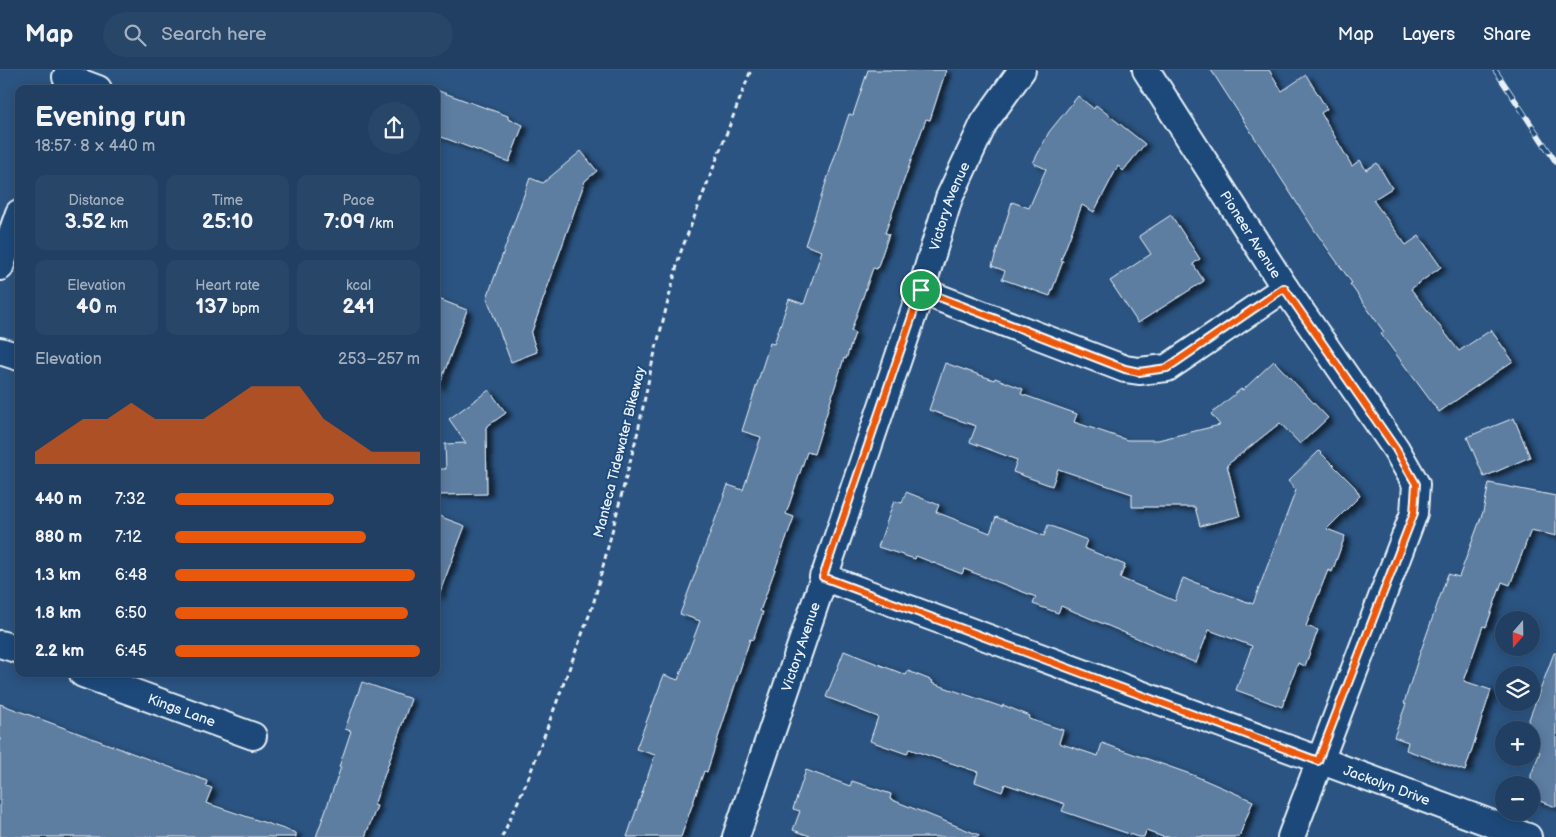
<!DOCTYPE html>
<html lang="en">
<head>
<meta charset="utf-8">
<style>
  body { margin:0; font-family:"Balsamiq Sans",sans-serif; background:#284668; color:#f1f3f6; height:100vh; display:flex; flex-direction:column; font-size:19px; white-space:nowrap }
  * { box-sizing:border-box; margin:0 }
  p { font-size:16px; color:#a2afbe }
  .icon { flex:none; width:28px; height:28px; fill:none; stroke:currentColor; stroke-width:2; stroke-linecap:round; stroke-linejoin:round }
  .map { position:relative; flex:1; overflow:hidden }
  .drawer { position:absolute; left:15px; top:15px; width:425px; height:592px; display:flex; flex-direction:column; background:#203f62; border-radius:10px; box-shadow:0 2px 12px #0003,0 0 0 1px #3d5877 }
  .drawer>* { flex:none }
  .needle { width:32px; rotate:200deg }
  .controls { position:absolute; left:1495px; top:541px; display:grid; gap:10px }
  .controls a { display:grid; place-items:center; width:45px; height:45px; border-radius:50%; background:#203f62; box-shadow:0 2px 12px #0003,0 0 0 1px #3d5877; font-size:25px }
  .pin { position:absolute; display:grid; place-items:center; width:42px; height:42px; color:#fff; margin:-21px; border:2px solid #fff; border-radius:50%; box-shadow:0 1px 5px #0007 }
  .round { display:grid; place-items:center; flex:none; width:52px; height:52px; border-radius:26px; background:#284668 }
  .summary { display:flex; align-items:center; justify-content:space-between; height:85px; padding:0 20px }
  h1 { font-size:28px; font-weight:700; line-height:38px }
  .figures { display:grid; grid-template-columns:repeat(3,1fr); gap:8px; height:85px; padding:5px 20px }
  .figures div { display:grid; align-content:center; border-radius:10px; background:#284668; text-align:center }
  .figures b { font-size:21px; font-weight:700 }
  .figures small { font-size:14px; font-weight:400 }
  .figures p { font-size:14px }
  .chart { height:140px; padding:10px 20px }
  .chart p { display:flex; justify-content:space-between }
  .chart svg { width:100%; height:90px; margin-top:5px; fill:#ea580c; opacity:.7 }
  ul { padding:0 20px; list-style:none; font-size:16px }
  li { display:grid; grid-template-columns:80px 60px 1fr; align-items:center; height:38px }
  li i { height:12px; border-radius:6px; background:#ea580c }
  header { display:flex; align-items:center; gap:30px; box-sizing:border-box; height:70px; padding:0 25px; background:#203f62; border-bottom:1px solid #3d5877 }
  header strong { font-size:24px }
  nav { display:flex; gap:28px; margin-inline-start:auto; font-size:18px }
  .search { width:350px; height:45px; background:#284668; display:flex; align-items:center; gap:12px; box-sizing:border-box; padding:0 18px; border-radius:28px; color:#a2afbe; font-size:19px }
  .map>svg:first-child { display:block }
  .building { fill:#5d7da1; stroke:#e8f1f8; filter:url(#shadow) }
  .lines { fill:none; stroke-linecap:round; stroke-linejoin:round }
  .minor-casing { stroke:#e8f1f8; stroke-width:30 }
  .path { stroke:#e8f1f8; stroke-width:3; stroke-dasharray:5 4; stroke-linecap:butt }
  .minor { stroke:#1f4a7a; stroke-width:26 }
  .rail-casing { stroke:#e8f1f8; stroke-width:5.5 }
  .rail { stroke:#1f4a7a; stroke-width:4; stroke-dasharray:11; stroke-linecap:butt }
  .route-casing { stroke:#fff; stroke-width:10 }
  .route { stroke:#ea580c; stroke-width:6 }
  .labels { text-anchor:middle; stroke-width:4; stroke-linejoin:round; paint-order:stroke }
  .street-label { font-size:14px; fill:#e8f1f8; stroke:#1f4a7a }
</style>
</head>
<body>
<header>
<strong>Map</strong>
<div class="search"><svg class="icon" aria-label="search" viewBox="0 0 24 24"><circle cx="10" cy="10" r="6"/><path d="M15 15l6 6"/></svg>Search here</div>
<nav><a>Map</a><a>Layers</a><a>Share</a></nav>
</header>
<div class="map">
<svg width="1556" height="767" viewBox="0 0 1556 767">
  <defs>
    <filter id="shadow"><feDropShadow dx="5.5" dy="3" stdDeviation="2.5" flood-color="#0009"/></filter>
  </defs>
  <rect width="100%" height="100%" fill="#2b5482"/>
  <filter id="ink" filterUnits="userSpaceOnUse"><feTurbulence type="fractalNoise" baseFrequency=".02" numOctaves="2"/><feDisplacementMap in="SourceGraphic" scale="10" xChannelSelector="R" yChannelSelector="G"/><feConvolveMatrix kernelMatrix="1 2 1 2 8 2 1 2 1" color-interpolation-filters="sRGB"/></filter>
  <g filter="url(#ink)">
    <path class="building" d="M 868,0 L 946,0 L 930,50 L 926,49 L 885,163 L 889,164 L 877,199 L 873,198 L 851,261 L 855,263 L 846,289 L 844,288 L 814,384 L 807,382 L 786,444 L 794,447 L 760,541 L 763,542 L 753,570 L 750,569 L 707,702 L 704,701 L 681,767 L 627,767 L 655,685 L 636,679 L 664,605 L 678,610 L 700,551 L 680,544 L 728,415 L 743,420 L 761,367 L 742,361 L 770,273 L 774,274 L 789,229 L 804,234 L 822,181 L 805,175 L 849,44 L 853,45 Z
      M 1211,0 L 1269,0 L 1282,21 L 1306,5 L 1327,39 L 1321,43 L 1352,96 L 1360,90 L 1366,100 L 1377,93 L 1392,118 L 1373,130 L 1406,175 L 1419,166 L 1441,197 L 1411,219 L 1459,281 L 1491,260 L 1513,291 L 1439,342 L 1381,264 L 1384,262 L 1350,214 L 1352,213 L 1315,161 Z
      M 436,20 L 508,46 L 508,49 L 523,55 L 509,92 L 436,65 Z
      M 1078,26 L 1094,39 L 1096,35 L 1145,74 L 1123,101 L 1118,96 L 1094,142 L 1082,135 L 1061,190 L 1063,191 L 1050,226 L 1002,209 L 1005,201 L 992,196 L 1012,132 L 1029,138 L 1046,99 L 1033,93 L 1049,62 Z
      M 581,81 L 597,101 L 585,111 L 531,264 L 537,282 L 511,292 L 487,228 L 530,108 L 543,113 Z
      M 1171,145 L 1200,189 L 1193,194 L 1204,211 L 1138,253 L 1110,211 L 1151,184 L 1139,166 Z
      M 436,228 L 467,240 L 439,317 L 436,317 Z
      M 1274,291 L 1328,348 L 1300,374 L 1280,353 L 1227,395 L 1240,446 L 1200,456 L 1195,437 L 1132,437 L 1132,424 L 1058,399 L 1052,416 L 1013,402 L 1017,390 L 970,372 L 976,356 L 929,340 L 945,293 L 994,310 L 995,308 L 1023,319 L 1021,324 L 1077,344 L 1074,352 L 1127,370 L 1158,370 L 1220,355 L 1211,344 L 1241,319 L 1243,320 Z
      M 489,320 L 506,343 L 486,357 L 487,424 L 436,425 L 436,399 L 446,399 L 445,374 L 466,373 L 449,349 Z
      M 1514,348 L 1530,387 L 1484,407 L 1467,367 Z
      M 1319,381 L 1355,417 L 1360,426 L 1327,459 L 1345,466 L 1332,502 L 1328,500 L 1306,556 L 1318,560 L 1305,596 L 1298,593 L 1282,637 L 1236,620 L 1252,576 L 1209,560 L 1196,593 L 1061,536 L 1058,543 L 1033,534 L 1036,527 L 964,499 L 962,504 L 916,486 L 915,489 L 878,477 L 894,431 L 902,433 L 906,422 L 939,435 L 936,442 L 990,463 L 996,447 L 1044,466 L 1048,455 L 1087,470 L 1084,478 L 1125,495 L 1120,508 L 1175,531 L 1183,508 L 1253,534 L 1296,420 L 1288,411 Z
      M 1489,413 L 1556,426 L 1556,466 L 1531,460 L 1510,515 L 1502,512 L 1486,557 L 1483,556 L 1464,611 L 1491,620 L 1465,701 L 1406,680 L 1408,672 L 1394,667 L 1406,634 L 1404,633 L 1419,586 L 1448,504 L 1459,507 L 1483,442 Z
      M 436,445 L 465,456 L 438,527 L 436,526 Z
      M 844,581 L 906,605 L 908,601 L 933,611 L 932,613 L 1002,637 L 1003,635 L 1030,646 L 1029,649 L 1063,660 L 1059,673 L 1098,686 L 1102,673 L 1193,705 L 1253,731 L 1239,767 L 1163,767 L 1146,761 L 1144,767 L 1138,767 L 1062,741 L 1065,734 L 1005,714 L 1002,722 L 975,712 L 978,702 L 909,679 L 907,684 L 870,671 L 878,647 L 826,627 Z
      M 1554,583 L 1556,583 L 1556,737 L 1531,728 L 1531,705 L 1540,682 L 1531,679 L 1531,660 L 1525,660 Z
      M 362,612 L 411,629 L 374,735 L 377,736 L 365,767 L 316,767 L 341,697 L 339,697 L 351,661 L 345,659 Z
      M 0,634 L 207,711 L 206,716 L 212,718 L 206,733 L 296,763 L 296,767 L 0,767 Z
      M 806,700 L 850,716 L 852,711 L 891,724 L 890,729 L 979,765 L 978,767 L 813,767 L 793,760 L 800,741 L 793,739 Z"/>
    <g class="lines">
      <g class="minor-casing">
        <g id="minor">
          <path id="s1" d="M 1146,0 L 1285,218 L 1396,379 L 1416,414 L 1414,443 L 1291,767"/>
          <path d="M 66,7 L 98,19"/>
          <path d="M 0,197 L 19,143"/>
          <path d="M 921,221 L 1125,299 L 1139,301 L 1167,298 L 1285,218"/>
          <path d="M 0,281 L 19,287"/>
          <path id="s2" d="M 823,507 L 1528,767"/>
          <path d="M 0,574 L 19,580"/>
          <path id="s3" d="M 83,604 L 253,666"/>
          <path id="s4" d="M 736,767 L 921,221 L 949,128 L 984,53 L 1022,0"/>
        </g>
      </g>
      <path class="path" d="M 502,767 L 528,709 L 593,535 L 638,361 L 652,294 L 680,184 L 751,0"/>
      <use href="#minor" class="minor"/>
      <g class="rail-casing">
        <path id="rail" d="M 1495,0 L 1556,92"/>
      </g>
      <use href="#rail" class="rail"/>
    </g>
  </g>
  <g class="lines" filter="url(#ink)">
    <g class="route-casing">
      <path id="route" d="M 1284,218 L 1396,379 L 1416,414 L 1414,443 L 1318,691 L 823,507 L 921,220 L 1125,299 L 1139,302 L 1167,298 Z"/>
    </g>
    <use href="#route" class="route"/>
  </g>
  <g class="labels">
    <g class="street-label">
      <text dy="5" stroke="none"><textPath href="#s4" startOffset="666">Victory Avenue</textPath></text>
      <text dy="5" stroke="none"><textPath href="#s1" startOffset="195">Pioneer Avenue</textPath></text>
      <text transform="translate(619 382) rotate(-76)" y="5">Manteca Tidewater Bikeway</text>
      <text dy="5" stroke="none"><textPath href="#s4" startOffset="201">Victory Avenue</textPath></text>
      <text dy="5" stroke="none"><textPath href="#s3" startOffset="105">Kings Lane</textPath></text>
      <text dy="5" stroke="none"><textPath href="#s2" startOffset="601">Jackolyn Drive</textPath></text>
    </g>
  </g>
</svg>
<div class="controls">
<a><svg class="needle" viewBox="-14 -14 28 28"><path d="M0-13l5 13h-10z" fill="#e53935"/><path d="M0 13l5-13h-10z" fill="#a2afbe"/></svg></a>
<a><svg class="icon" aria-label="layers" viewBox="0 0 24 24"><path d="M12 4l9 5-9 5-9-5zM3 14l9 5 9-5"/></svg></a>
<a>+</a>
<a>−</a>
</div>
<div class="pin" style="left:921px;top:220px;background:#1e9e55"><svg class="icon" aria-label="arrive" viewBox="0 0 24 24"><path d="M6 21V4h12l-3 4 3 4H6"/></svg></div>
<section class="drawer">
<div class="summary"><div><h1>Evening run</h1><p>18:57 · 8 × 440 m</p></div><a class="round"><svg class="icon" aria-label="share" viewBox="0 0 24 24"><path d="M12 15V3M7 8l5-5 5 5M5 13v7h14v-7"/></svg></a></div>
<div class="figures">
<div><p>Distance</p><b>3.52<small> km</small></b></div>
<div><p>Time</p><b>25:10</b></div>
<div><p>Pace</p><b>7:09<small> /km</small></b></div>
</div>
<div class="figures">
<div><p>Elevation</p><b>40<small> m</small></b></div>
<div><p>Heart rate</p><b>137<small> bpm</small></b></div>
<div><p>kcal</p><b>241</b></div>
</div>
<div class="chart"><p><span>Elevation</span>253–257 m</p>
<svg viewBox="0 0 160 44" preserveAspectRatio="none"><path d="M0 44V38L10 30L20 22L30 22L40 14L50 22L60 22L70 22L80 14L90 6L100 6L110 6L120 22L130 30L140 38L150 38L160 38V44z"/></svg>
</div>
<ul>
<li><b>440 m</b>7:32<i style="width:65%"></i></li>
<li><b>880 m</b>7:12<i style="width:78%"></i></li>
<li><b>1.3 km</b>6:48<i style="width:98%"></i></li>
<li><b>1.8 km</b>6:50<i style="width:95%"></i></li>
<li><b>2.2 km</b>6:45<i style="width:100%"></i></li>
</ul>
</section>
</div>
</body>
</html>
